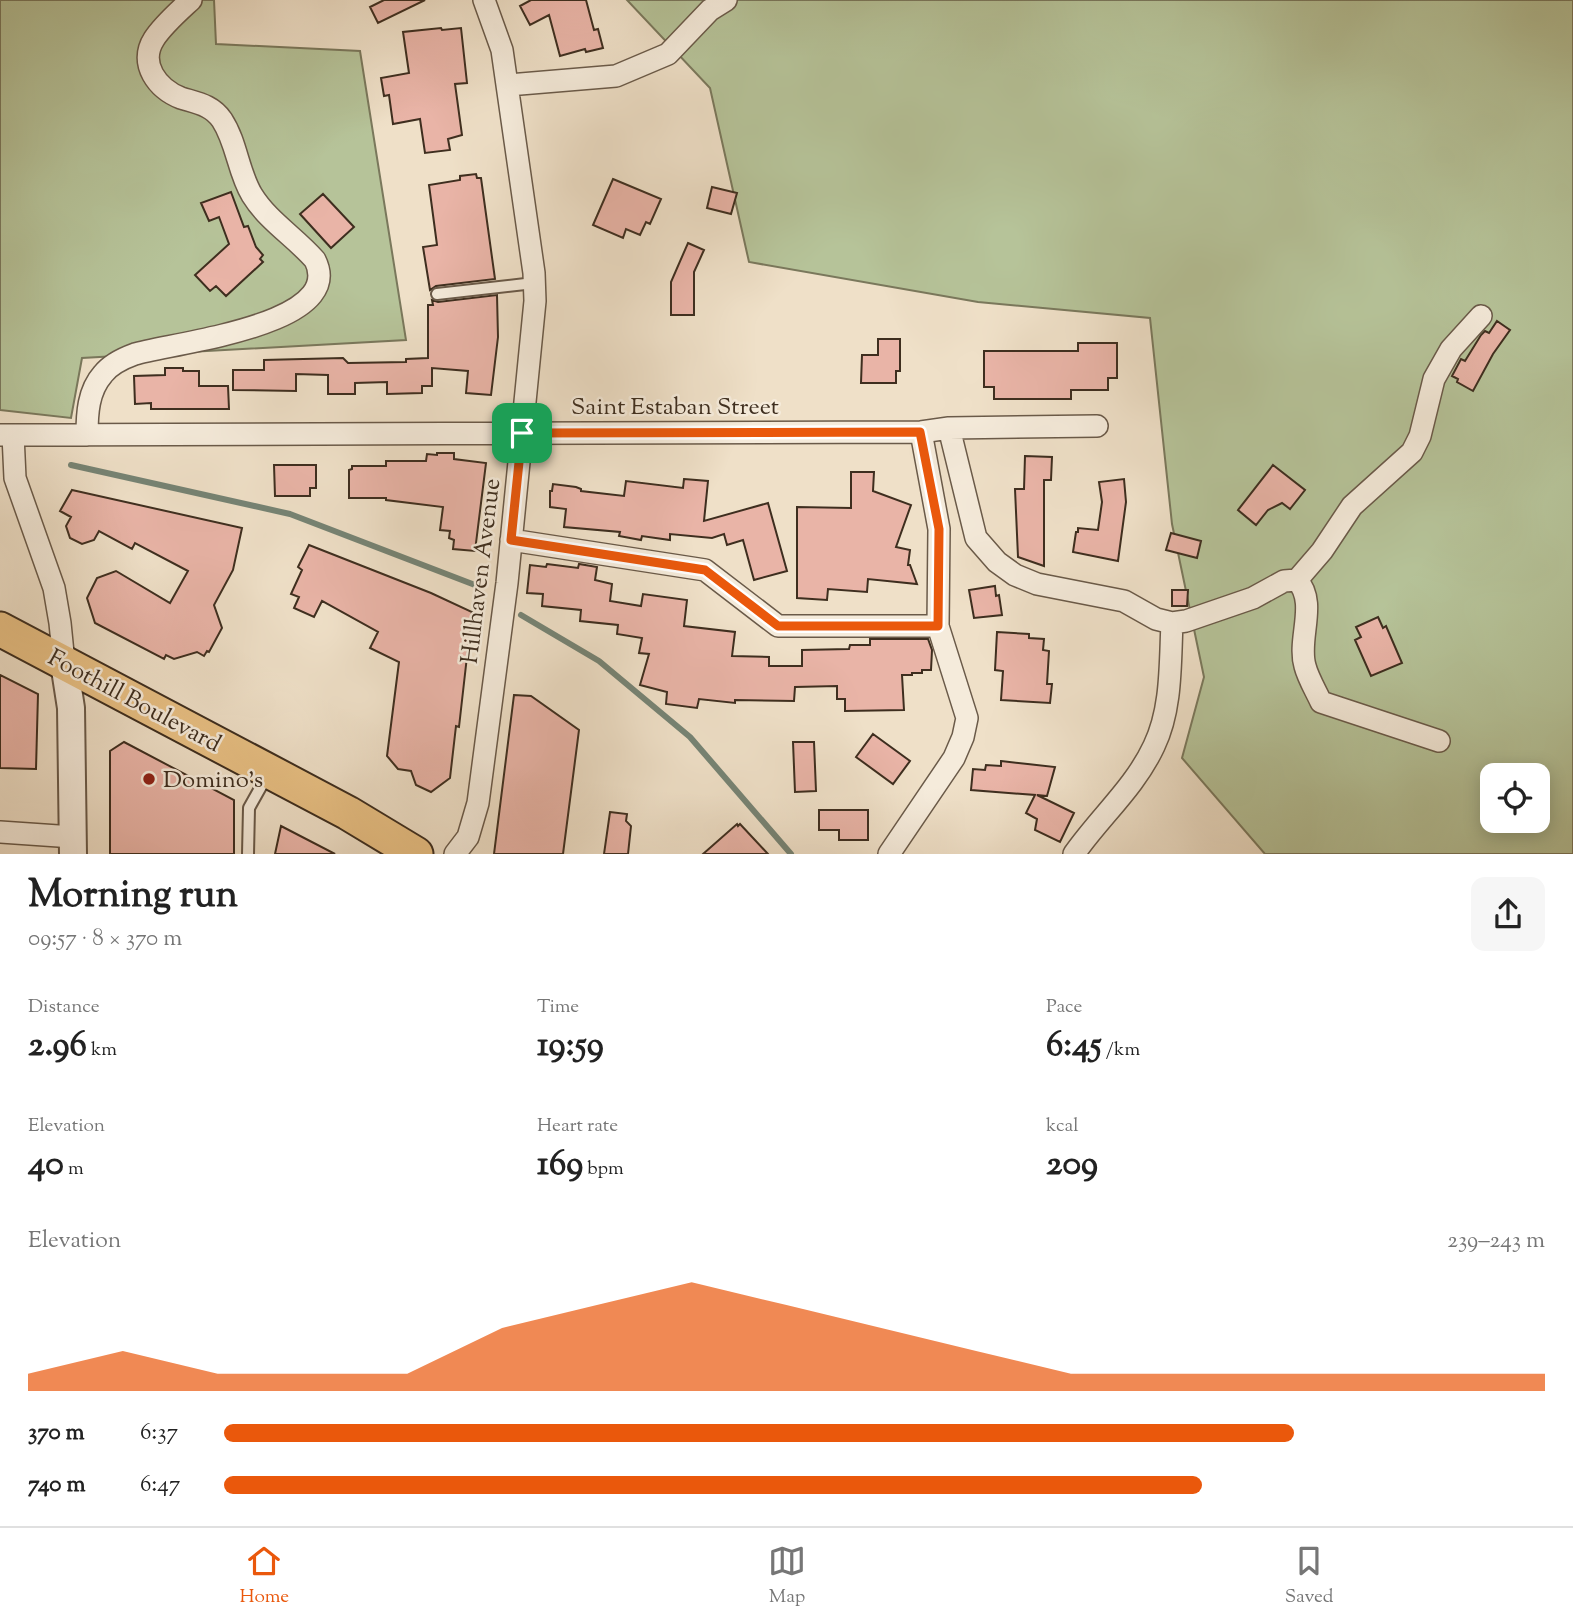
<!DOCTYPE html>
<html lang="en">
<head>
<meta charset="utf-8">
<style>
  body { margin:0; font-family:"Sorts Mill Goudy",serif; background:#f6f6f6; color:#222; height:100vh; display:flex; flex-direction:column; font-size:26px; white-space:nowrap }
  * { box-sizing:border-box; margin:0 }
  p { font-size:23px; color:#767676 }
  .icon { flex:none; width:38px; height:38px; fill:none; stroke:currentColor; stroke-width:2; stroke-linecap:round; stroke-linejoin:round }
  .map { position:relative; height:854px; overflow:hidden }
  .details { display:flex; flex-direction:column; background:#fff; flex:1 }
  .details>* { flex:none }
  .fabs { position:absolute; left:1480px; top:763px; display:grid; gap:14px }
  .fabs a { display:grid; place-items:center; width:70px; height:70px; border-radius:14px; background:#fff; box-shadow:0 4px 18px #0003; font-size:35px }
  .pin { position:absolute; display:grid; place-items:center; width:60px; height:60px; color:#fff; margin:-30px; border-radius:14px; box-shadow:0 4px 10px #0006 }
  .round { display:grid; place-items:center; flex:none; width:74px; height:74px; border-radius:14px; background:#f6f6f6 }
  .summary { display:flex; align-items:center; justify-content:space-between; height:119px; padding:0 28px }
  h1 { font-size:38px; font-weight:800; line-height:52px }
  .metrics { display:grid; grid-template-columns:repeat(3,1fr); gap:10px; height:119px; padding:7px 28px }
  .metrics div { display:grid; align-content:center }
  .metrics b { font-size:35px; font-weight:800 }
  .metrics small { font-size:19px; font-weight:400 }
  .metrics p { font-size:19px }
  .chart { height:196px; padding:14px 28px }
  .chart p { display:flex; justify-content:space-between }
  .chart svg { width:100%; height:126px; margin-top:7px; fill:#ea580c; opacity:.7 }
  ul { padding:0 28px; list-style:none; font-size:23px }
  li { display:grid; grid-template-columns:112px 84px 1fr; align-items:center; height:52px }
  li i { height:18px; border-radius:9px; background:#ea580c }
  .tab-bar { display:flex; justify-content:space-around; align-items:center; height:98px; border-top:2px solid #e0e0e0; background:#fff; font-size:19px; color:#767676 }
  .tab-bar a { display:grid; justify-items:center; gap:4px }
  .tab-bar .selected { color:#ea580c }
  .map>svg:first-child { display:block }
  .green { fill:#b6c399; stroke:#7a785c; stroke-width:2; fill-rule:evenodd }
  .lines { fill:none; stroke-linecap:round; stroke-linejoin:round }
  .stream { stroke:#768475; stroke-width:6 }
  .building { fill:#e9b4a7; stroke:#3e2e1f; stroke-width:2 }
  .service-casing { stroke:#6a5a49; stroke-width:14 }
  .minor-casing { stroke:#6a5a49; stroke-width:24 }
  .tertiary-casing { stroke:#6a5a49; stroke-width:30 }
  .primary-casing { stroke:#3e2e1f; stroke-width:37 }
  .service { stroke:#f5ebdb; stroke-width:10 }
  .minor { stroke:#f5ebdb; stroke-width:21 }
  .tertiary { stroke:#f5ebdb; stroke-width:26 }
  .primary { stroke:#e8c084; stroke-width:33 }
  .route-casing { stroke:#fff; stroke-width:14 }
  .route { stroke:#ea580c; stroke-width:9 }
  .poi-dot { fill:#8f2418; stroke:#f5ebdb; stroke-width:2.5 }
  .labels { text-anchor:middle; stroke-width:5; stroke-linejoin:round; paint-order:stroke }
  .street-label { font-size:24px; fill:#3e2e1f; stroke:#f5ebdb }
  .poi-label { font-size:24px; fill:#3e2e1f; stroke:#f5ebdb; text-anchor:start }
</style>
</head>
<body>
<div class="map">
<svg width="1573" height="854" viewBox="0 0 1573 854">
  <rect width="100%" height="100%" fill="#efe0c8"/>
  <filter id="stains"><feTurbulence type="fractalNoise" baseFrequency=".00286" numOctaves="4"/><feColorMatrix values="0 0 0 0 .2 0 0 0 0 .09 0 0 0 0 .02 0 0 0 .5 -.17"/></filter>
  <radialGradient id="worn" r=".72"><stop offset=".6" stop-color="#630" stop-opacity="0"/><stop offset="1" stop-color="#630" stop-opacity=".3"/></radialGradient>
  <path class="green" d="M 0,0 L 214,0 L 216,44 L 360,51 L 406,340 L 82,358 L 71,418 L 0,410 Z
    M 627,0 L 1573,0 L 1573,854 L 1265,854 L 1182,758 L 1204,677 L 1172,524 L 1150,318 L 978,302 L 749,262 L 710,88 ZM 1493,775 L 1538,775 L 1538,821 L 1493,821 Z"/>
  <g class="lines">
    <path class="stream" d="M 71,465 L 290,514 L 475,585
      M 521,615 L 599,661 L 690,737 L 791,854"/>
  </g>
  <path class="building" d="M 384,0 L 425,0 L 378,23 L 370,7 Z
    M 531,0 L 586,0 L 594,30 L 598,29 L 603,48 L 586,52 L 585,49 L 560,56 L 549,15 L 530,25 L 520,6 Z
    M 441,28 L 442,30 L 461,28 L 467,83 L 455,84 L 462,135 L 448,139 L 450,150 L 425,153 L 420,119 L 393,124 L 389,95 L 384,96 L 381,78 L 409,73 L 403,32 Z
    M 476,174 L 477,178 L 481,178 L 495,279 L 436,286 L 430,290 L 423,247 L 437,245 L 429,185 L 460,180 L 460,176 Z
    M 613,179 L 661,199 L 650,224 L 646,222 L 640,235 L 626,229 L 623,238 L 593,225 Z
    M 712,187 L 737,193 L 731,214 L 707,208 Z
    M 231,192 L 244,227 L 248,226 L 256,247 L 263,255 L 260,259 L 263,262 L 226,296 L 216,286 L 210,291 L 195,275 L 229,244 L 219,217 L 209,221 L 201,203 Z
    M 323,194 L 354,227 L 331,248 L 300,214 Z
    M 688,243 L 704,250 L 694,272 L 694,315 L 671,315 L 671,282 Z
    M 497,295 L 498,337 L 491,395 L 466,393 L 468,371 L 432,368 L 432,386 L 422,386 L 422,393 L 387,394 L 387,382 L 355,383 L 355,394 L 328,394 L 328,375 L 296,374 L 296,391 L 233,390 L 233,370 L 264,370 L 264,360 L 343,358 L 348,363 L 406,362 L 406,359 L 428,358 L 428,305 L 433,305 L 432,300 L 438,302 Z
    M 1497,321 L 1510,330 L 1493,354 L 1473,391 L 1457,382 L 1458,379 L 1452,376 L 1461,359 L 1465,361 L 1481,335 L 1485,331 L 1489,333 Z
    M 878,339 L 900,339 L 900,371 L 896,371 L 896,383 L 861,383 L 862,355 L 878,355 Z
    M 1078,343 L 1117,343 L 1117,378 L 1108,378 L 1108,390 L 1071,390 L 1071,399 L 994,399 L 994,387 L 984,387 L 984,351 L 1078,351 Z
    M 165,368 L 183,368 L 183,371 L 199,371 L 199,386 L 228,386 L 229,409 L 151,409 L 151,403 L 135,404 L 134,376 L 165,375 Z
    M 437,453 L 454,453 L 454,459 L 486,463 L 475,551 L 453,549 L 454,540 L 449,538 L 450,531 L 440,530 L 443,507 L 386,500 L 386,498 L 349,498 L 349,470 L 352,469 L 352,466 L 386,466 L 386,461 L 426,461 L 427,454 L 437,455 Z
    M 1025,456 L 1052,457 L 1051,480 L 1044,480 L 1044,566 L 1018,557 L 1015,489 L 1024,489 Z
    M 274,465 L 316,465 L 316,488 L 310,488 L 310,496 L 275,496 Z
    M 1273,465 L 1305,490 L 1290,509 L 1282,503 L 1268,510 L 1256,525 L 1238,510 Z
    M 851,472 L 874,472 L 873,491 L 911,505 L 896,547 L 910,550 L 908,565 L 910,565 L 917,584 L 868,579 L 867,592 L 828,589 L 827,600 L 797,598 L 797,507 L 851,508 Z
    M 684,479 L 708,481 L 704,521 L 768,503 L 787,571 L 754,580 L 743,540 L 727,545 L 724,534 L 712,538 L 670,534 L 670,540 L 642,536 L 641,540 L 619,536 L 620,532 L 564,527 L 566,509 L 550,507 L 550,491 L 552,491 L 553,484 L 576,487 L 581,489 L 581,491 L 624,496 L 626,481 L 683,488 Z
    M 1124,479 L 1126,502 L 1118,561 L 1073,552 L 1076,532 L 1078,532 L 1078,528 L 1098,530 L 1102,502 L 1099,482 Z
    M 72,490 L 242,528 L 233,570 L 214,605 L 222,628 L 209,652 L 207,651 L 204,656 L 197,652 L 174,659 L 166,655 L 164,659 L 95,623 L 87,598 L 97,578 L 116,571 L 170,603 L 188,571 L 135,543 L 132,549 L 99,531 L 94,540 L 82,544 L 70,538 L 66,526 L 71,517 L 60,511 Z
    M 1171,533 L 1201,541 L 1197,558 L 1166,550 Z
    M 309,545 L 431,593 L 472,612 L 459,727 L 456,726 L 450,778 L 431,792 L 416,785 L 411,771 L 398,769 L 387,756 L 399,662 L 370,648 L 378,632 L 322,601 L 314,617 L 294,608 L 299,597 L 291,594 L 302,570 L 298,567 Z
    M 547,564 L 578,568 L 579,564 L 597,567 L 595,580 L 612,584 L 610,601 L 641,606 L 643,594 L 687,600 L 684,626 L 735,632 L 732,656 L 769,657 L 769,666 L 802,666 L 802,650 L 849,649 L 850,645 L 870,645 L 870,639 L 928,639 L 932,650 L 931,670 L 922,670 L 922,673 L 912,673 L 912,675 L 902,675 L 904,710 L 845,711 L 845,699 L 837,699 L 837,686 L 795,687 L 794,701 L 735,700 L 735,703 L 699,699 L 697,708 L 666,704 L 667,692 L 640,685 L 649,654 L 639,653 L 642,638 L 617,634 L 618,625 L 580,621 L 581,610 L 542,606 L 543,594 L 527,593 L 530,565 L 546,567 Z
    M 995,586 L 996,596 L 999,595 L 1002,615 L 974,618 L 969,590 Z
    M 1172,590 L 1188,590 L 1187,606 L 1172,606 Z
    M 1378,617 L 1383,628 L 1386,626 L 1402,663 L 1371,676 L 1355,640 L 1361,637 L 1356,627 Z
    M 997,632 L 1029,634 L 1029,638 L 1044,639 L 1043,650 L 1049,651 L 1047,684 L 1052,684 L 1050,703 L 1001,700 L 1003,671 L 995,670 Z
    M 0,675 L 38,694 L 36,769 L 0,768 Z
    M 514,695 L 531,696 L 579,730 L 563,854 L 494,854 Z
    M 873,734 L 910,761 L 893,784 L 856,757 Z
    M 124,742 L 234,800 L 234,854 L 110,854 L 110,751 Z
    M 793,742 L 814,742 L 816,791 L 795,792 Z
    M 1001,761 L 1055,767 L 1047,796 L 1037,795 L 1074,813 L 1060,842 L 1035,830 L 1037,819 L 1026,813 L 1035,795 L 971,790 L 973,769 L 985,770 L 986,765 L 1001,766 Z
    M 819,810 L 868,810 L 868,840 L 839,840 L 839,830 L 819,830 Z
    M 610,812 L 627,814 L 626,821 L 631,826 L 628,854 L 604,854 Z
    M 737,824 L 738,826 L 740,824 L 768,854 L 703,854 Z
    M 281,826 L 335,854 L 275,854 Z"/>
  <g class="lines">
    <g class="service-casing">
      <path id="service" d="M 437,294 L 534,283
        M 248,854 L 249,808 L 268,774"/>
    </g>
    <g class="minor-casing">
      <path id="minor" d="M 508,85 L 616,76 L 668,54 L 710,10 L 726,0
        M 949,428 L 976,538 L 997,562 L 1015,575 L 1037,584 L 1124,601 L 1156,619 L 1172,623 L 1186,621 L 1253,598 L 1284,581 L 1297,580 C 1318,603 1297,639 1305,666 C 1308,678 1316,691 1321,702 L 1439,741
        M 0,435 L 921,432 L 949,428 L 1097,426
        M 13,435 L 15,478 L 54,588 L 60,623 L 64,663
        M 87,435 C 87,414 88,391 103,374 C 110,365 124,358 135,354 C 169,343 348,326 315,260 C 295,237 268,221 252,195 C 238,172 237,143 222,120 C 212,105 197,103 181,98 C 158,89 138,64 154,39 C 163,25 178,12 191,0
        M 511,540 L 705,570 L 778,626 L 938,626
        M 1297,580 L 1322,551 L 1352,506 L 1412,452 L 1420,436 L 1434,379 L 1451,349 L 1481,316
        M 0,832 L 73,837
        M 455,854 L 468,837 L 478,803 L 507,583 L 535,301 L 534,273 L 502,50 L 484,0
        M 889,854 L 954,758 L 963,737 L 967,718 L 938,626 L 939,529 L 921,432
        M 1074,854 C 1100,817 1135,787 1154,746 C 1172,709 1170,663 1172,623"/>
    </g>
    <g class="tertiary-casing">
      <path id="tertiary" d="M 64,663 L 71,708 L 73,854"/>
    </g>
    <g class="primary-casing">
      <path id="primary" d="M 0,629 L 348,813 L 416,854"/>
    </g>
    <use href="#service" class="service"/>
    <use href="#minor" class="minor"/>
    <use href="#tertiary" class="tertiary"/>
    <use href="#primary" class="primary"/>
  </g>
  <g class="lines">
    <g class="route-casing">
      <path id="route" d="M 920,432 L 939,529 L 938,626 L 778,626 L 705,570 L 511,540 L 522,433 Z"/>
    </g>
    <use href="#route" class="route"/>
  </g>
  <circle class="poi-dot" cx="149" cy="779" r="7"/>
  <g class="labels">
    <g class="street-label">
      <text x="675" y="414">Saint Estaban Street</text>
      <text transform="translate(480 571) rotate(-83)" y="8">Hillhaven Avenue</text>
      <text transform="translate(135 700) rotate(28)" y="8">Foothill Boulevard</text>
    </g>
    <g class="poi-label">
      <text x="163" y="787">Domino's</text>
    </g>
  </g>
  <rect width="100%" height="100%" filter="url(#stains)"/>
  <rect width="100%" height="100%" fill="url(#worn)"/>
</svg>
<div class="fabs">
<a><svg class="icon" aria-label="locate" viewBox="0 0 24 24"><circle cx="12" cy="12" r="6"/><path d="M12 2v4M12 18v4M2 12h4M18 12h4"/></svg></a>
</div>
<div class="pin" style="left:522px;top:433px;background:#1e9e55"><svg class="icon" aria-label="arrive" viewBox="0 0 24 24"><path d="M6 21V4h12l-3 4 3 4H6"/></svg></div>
</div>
<section class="details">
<div class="summary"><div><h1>Morning run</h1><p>09:57 · 8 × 370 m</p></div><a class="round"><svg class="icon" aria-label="share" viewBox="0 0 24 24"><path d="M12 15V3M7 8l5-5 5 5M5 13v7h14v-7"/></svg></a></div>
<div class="metrics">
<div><p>Distance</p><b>2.96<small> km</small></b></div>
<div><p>Time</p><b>19:59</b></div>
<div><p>Pace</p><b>6:45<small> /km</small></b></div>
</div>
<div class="metrics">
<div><p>Elevation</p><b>40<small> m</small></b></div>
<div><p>Heart rate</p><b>169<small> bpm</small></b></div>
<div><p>kcal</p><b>209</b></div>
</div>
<div class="chart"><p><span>Elevation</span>239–243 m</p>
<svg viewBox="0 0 160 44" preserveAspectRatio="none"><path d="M0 44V38L10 30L20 38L30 38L40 38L50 22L60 14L70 6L80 14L90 22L100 30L110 38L120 38L130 38L140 38L150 38L160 38V44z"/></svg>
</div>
<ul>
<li><b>370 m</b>6:37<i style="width:81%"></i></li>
<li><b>740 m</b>6:47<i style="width:74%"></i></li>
</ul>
</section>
<nav class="tab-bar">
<a class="selected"><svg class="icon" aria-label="home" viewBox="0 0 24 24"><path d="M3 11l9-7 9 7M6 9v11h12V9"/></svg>Home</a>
<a><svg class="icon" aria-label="map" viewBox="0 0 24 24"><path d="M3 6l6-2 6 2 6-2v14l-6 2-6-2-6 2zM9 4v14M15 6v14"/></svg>Map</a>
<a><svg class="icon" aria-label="saved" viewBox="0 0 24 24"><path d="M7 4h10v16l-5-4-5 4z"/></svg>Saved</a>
</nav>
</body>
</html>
